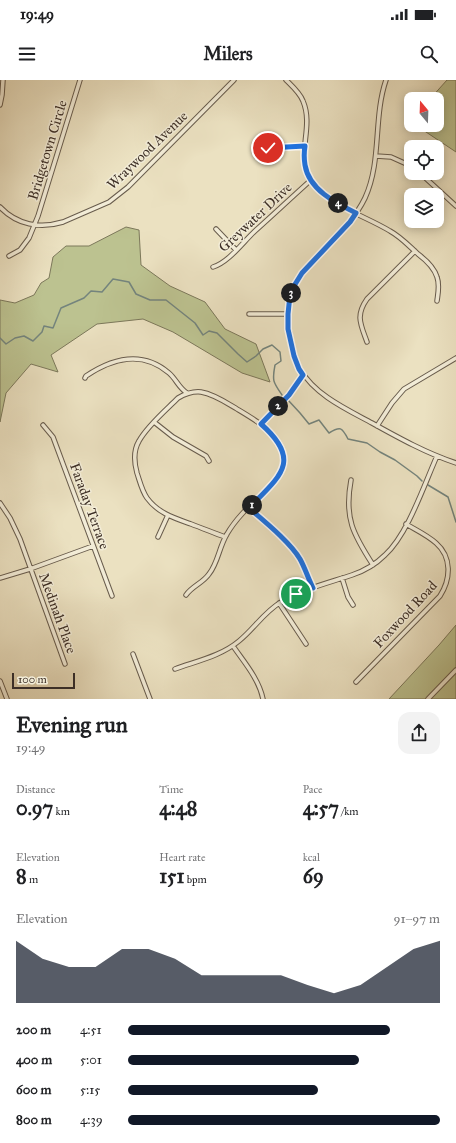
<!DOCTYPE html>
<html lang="en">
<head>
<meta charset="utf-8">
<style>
  body { margin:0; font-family:"IM FELL Great Primer",serif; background:#f2f2f2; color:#202124; height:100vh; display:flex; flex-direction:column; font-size:15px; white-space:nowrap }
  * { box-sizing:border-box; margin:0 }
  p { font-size:13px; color:#757577 }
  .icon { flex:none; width:22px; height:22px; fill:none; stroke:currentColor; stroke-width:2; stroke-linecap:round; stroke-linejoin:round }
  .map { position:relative; height:619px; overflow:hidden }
  .panel { display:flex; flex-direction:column; background:#fff; flex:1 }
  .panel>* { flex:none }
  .needle { width:26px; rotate:341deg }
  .tools { position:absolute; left:404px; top:12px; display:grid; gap:8px }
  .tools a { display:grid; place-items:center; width:40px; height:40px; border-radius:8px; background:#fff; box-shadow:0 2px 10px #0003; font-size:20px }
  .scale { position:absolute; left:12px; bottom:10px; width:63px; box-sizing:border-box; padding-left:4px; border:2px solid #3d2f26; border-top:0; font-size:11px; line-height:14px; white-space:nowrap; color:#3d2f26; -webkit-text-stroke:3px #f2ecd7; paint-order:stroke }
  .pin { position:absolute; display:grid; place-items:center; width:34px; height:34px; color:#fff; margin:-17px; border:2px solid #fff; border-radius:50%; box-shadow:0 1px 4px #0007 }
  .km { position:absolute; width:20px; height:20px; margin:-10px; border-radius:50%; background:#222; color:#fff; font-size:11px; line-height:20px; text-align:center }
  .round { display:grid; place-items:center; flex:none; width:42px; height:42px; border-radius:12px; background:#f2f2f2 }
  .head { display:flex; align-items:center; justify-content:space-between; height:68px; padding:0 16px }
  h1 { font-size:22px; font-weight:700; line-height:30px }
  .figures { display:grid; grid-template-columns:repeat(3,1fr); gap:6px; height:68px; padding:4px 16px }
  .figures div { display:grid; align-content:center }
  .figures b { font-size:20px; font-weight:700 }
  .figures small { font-size:11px; font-weight:400 }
  .figures p { font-size:11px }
  .chart { height:112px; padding:8px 16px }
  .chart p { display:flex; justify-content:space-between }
  .chart svg { width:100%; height:72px; margin-top:4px; fill:#111827; opacity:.7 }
  ul { padding:0 16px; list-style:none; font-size:13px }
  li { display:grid; grid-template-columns:64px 48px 1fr; align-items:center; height:30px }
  li i { height:10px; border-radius:5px; background:#111827 }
  .status { display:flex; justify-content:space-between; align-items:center; height:28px; padding:0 20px; background:#fff; direction:ltr }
  .status svg { height:11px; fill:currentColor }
  header { display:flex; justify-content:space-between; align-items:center; height:52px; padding:0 16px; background:#fff; font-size:18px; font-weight:700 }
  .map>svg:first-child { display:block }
  .green { fill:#bcc290; stroke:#7c785b }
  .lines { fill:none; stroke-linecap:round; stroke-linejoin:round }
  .stream { stroke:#74847d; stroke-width:1.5 }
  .minor-casing { stroke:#685c4d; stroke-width:5.5 }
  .minor { stroke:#f2ecd7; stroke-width:3.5 }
  .route-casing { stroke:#fff; stroke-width:8 }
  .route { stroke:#1a73e8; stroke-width:5 }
  .labels { text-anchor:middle; stroke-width:3; stroke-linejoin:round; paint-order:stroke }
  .street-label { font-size:14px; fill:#3d2f26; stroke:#f2ecd7 }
</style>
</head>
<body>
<div class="status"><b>19:49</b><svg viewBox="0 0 49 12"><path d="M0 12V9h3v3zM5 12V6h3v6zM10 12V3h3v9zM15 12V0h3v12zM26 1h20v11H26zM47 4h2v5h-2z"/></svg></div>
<header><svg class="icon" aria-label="menu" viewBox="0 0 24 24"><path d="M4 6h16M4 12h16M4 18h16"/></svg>Milers<svg class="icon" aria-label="search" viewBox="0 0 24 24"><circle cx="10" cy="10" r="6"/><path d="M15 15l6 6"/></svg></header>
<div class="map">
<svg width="456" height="619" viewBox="0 0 456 619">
  <rect width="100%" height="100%" fill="#ebe1c1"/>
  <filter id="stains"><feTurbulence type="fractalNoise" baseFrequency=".005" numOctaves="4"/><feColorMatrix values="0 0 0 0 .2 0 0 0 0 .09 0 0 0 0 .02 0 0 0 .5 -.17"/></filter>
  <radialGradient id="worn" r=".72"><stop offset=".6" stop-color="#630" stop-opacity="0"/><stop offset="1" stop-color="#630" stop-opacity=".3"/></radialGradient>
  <path class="green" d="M 447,0 L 456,0 L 456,72 L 420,48 L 420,45 L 437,45 L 437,19 L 430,19 Z
    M 126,147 L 139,150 L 141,185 L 170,206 L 205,222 L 225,249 L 256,264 L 270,302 L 242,293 L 173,252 L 143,239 L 97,244 L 51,275 L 58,292 L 31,284 L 6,313 L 0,342 L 0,220 L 15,223 L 34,215 L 41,203 L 49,198 L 53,177 L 66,166 L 89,166 Z
    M 456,545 L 456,619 L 389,619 L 439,565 Z"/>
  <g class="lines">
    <path class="stream" d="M 0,258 L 6,264 L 15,258 L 24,256 L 33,261 L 42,252 L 44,246 L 53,248 L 61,228 L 84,218 L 91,211 L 102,212 L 113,199 L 129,202 L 136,214 L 150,220 L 166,220 L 195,243 L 203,255 L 209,251 L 217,253 L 238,274 L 247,282 L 256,276 L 263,269 L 272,265 L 280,272 L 281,281 L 275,285 C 272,301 273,302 282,315
      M 288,320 L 300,333 L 309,344 L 319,340 L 329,353 C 340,346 342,347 348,359 L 367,363 L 380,372 L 395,380 L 417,396 L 422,401
      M 428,405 L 448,417 L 456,442"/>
    <g class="minor-casing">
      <path id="minor" d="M 286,0 C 292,6 300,13 303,21 C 316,52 289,82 319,110 C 339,129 367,137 390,151 C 401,157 409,166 418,174 C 426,180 434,187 437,197 C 440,205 438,213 437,221
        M 386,0 C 373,38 382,81 365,118 C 353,143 331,161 313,181 C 306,188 299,196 295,205 C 287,220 286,238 290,255 C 292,267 293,279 300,289 C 315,315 346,329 372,343 C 399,358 426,373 456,383
        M 0,25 L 2,15 L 3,0
        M 268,68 L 305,66
        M 376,76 L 391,77 L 411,86
        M 420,93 L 456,126
        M 0,127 C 17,145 40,149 63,142 L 109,122 L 128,107 L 234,0
        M 216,149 L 236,170
        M 9,176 L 20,170 L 29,158 L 38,136 L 80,0
        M 213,187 C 229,182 243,162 255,151 C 274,134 292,117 311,100
        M 249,234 L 288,234
        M 367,262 C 361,245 355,236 367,219 L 415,171
        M 85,298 L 86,296 C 113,278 142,270 169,293 C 176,299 179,308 187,313
        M 154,342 L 173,357 L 206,376 L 209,381
        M 261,344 L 289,315 L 303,295
        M 43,345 L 53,357 L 112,516
        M 377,346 L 392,323 L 404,309 L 456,278
        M 351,400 C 344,438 353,454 373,485
        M 0,423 L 10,438 L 20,459 L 65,584
        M 249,428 L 293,469 L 300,479 L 313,507
        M 158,457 L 168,435
        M 0,498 L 30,489 L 93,466
        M 342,498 L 348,517 L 353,525
        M 186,515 C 192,506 203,503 209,494 C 218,483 219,467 227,454 C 239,433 260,417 277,399 C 299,365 262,344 237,329 C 227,323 214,314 201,312 C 192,311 185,314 178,318 C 166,330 147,346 139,361 C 133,371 134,382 137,393 C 140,402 142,411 147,418 C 158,433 174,438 191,444 C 202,448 214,453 225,457
        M 279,523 L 306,564
        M 233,566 C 244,582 259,599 263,619
        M 133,574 L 150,619
        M 175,589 C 197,581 221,576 239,561 C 254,549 264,532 281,522 C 303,509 328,503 352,495 C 364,491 376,484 385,475 C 408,454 424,405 437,376
        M 0,601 L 7,619
        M 356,602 L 440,516 C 451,499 452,477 436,463 C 427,455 416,450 406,444
        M 428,619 L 456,590"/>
    </g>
    <use href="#minor" class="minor"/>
  </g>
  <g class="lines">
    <g class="route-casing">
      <path id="route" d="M 268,68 L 305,66 C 304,72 304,79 305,85 C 309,110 336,123 356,133 L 350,142 L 302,193 L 294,206 L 290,215 L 288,234 L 288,249 L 294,276 L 299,289 L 303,295 L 289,315 L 261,344 C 303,381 280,396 249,428 C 264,441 290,462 300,479 C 305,488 308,498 313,508 L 296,514"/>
    </g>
    <use href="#route" class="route"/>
  </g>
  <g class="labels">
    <g class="street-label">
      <text transform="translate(47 70) rotate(-73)" y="5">Bridgetown Circle</text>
      <text transform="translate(147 70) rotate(-44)" y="5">Wraywood Avenue</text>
      <text transform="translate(255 137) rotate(-43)" y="5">Greywater Drive</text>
      <text transform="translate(90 426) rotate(70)" y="5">Faraday Terrace</text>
      <text transform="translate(58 533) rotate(70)" y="5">Medinah Place</text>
      <text transform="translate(405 534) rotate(-47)" y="5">Foxwood Road</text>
    </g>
  </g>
  <rect width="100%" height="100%" filter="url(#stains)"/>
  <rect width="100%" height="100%" fill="url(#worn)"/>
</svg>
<div class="tools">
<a><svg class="needle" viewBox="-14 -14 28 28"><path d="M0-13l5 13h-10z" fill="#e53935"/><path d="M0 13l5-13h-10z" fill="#757577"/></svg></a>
<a><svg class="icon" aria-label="locate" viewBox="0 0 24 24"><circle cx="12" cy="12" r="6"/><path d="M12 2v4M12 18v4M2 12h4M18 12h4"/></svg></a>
<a><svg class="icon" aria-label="layers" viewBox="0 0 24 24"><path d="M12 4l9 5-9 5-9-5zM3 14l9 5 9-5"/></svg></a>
</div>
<div class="scale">100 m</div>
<div class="pin" style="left:296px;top:514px;background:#1e9e55"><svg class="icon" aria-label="arrive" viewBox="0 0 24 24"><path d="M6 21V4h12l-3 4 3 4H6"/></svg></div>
<div class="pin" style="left:268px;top:68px;background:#d93025"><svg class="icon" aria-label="check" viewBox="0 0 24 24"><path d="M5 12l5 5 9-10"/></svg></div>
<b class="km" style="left:252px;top:425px">1</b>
<b class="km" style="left:278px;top:326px">2</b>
<b class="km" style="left:291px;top:213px">3</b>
<b class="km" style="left:338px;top:123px">4</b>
</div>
<section class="panel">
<div class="head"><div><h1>Evening run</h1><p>19:49</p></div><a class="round"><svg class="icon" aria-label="share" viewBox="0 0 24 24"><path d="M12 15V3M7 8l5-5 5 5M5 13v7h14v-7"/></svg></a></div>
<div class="figures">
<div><p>Distance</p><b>0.97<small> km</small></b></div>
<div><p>Time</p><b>4:48</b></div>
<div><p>Pace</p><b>4:57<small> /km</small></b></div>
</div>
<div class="figures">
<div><p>Elevation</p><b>8<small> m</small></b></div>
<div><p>Heart rate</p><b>151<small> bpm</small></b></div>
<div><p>kcal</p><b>69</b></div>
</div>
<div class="chart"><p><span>Elevation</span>91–97 m</p>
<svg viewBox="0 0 160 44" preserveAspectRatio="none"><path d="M0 44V6L10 17L20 22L30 22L40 11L50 11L60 17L70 27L80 27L90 27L100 27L110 33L120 38L130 33L140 22L150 11L160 6V44z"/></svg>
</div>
<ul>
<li><b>200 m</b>4:51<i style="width:84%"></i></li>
<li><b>400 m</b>5:01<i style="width:74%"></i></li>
<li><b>600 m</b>5:15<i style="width:61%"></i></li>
<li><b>800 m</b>4:39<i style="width:100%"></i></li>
</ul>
</section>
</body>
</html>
